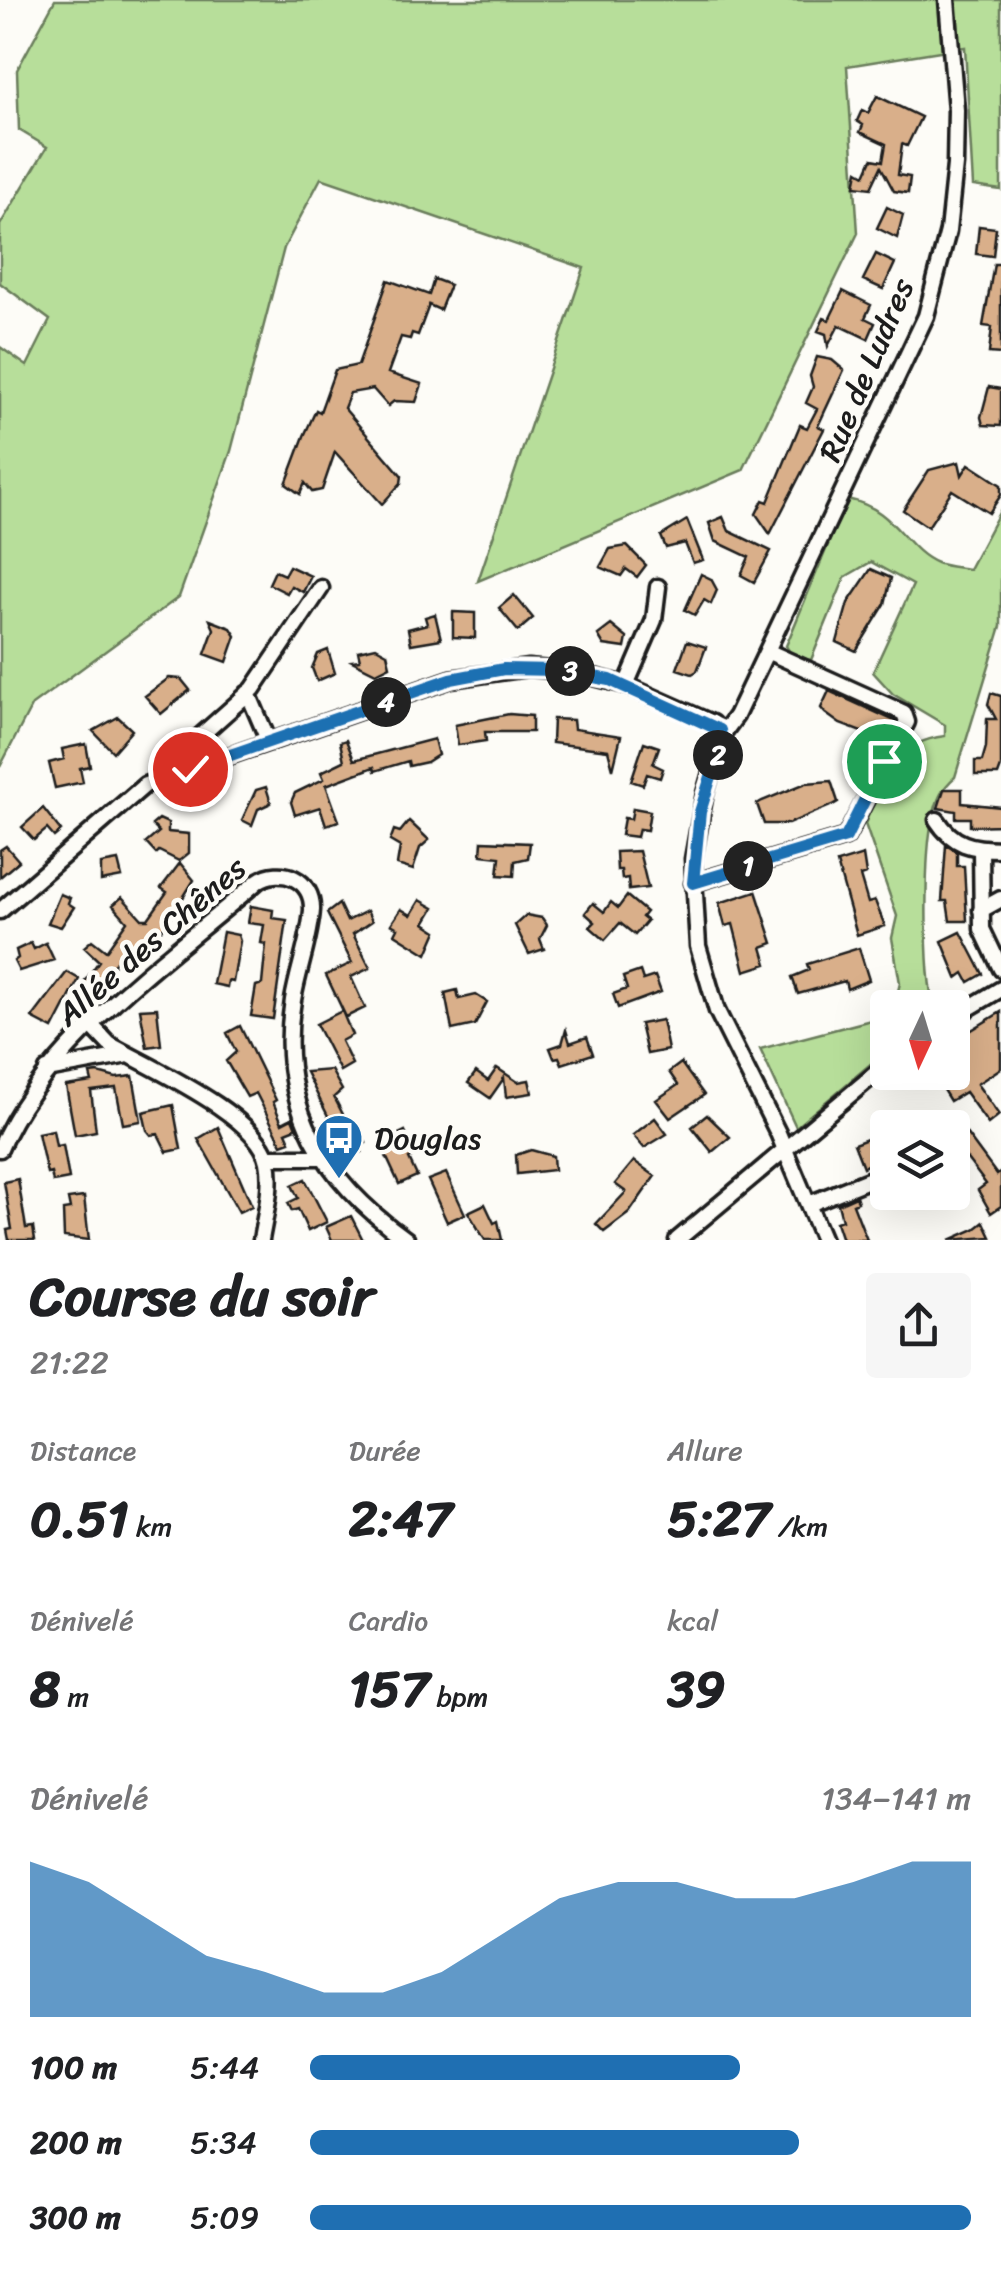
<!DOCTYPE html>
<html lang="fr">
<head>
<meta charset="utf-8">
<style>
  body { margin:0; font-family:Sriracha,sans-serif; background:#f6f6f6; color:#202124; height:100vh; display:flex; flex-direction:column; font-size:38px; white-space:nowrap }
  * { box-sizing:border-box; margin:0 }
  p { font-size:32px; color:#757577 }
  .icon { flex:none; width:55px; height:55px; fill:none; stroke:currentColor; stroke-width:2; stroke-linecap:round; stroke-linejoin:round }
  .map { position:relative; height:1240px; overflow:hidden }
  .details { display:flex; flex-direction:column; background:#fff; flex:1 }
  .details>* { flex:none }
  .needle { width:65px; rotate:184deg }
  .tools { position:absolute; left:870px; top:990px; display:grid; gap:20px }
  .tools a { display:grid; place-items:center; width:100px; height:100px; border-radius:10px; background:#fff; box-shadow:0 10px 40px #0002; font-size:50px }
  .pin { position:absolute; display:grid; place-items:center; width:85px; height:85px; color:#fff; margin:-42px; border:5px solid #fff; border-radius:50%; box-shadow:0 2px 10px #0007 }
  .km { position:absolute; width:50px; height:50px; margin:-25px; border-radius:50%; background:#222; color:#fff; font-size:28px; line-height:50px; text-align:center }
  .round { display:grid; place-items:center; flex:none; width:105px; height:105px; border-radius:10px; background:#f6f6f6 }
  .overview { display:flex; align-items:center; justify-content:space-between; height:170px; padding:0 30px }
  h1 { font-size:55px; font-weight:700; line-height:75px }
  .stats { display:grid; grid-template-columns:repeat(3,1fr); gap:15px; height:170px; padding:10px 30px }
  .stats div { display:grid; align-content:center }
  .stats b { font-size:50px; font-weight:700 }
  .stats small { font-size:28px; font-weight:400 }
  .stats p { font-size:28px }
  .chart { height:280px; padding:20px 30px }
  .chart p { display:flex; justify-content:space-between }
  .chart svg { width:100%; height:180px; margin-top:10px; fill:#1f6fb2; opacity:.7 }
  ul { padding:0 30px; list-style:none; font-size:32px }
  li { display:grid; grid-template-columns:160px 120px 1fr; align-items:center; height:75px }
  li i { height:25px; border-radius:12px; background:#1f6fb2 }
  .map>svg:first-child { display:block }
  .green { fill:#b7de9a; stroke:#6a7d5b; stroke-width:2.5 }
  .building { fill:#d9af8a; stroke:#1c1c1c; stroke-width:2.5 }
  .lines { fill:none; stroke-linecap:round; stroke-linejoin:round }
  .minor-casing { stroke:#1c1c1c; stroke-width:21 }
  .minor { stroke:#fdfcf7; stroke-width:14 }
  .route-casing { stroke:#fff; stroke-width:20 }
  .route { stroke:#1f6fb2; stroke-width:12 }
  .labels { text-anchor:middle; stroke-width:9; stroke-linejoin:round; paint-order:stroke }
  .street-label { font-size:32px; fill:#1c1c1c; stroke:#fdfcf7 }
  .poi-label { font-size:32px; fill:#1c1c1c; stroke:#fdfcf7; text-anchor:start }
</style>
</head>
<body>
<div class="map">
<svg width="1001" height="1240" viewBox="0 0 1001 1240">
  <rect width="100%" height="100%" fill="#fdfcf7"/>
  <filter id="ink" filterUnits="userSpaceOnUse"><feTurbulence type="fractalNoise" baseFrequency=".01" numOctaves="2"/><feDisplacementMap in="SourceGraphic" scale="20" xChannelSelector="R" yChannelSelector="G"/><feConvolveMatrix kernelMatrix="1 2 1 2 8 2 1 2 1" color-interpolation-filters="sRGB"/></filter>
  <g filter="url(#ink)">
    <path class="green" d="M 55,0 L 1001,0 L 1001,190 L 973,186 L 965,47 L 847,66 L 858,233 L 743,470 L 478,581 L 584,268 L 321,178 L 284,248 L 231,451 L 179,597 L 32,705 L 0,767 L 0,347 L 27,366 L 50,320 L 0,283 L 0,225 L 47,147 L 19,130 L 17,70 Z
      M 847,499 C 897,509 902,548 937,563 C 946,567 959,567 969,569 L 1001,509 L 1001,626 L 955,777 C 941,789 937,800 933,817 C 924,851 924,974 934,1007 L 888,1008 L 887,1050 L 796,1127 L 760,1049 L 871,1020 L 897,995 L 900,983 L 892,938 L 897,916 L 865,824 C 882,780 893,742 945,736 L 945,725 L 893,694 L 873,672 L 913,585 L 871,562 L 845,577 L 811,660 L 792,656 L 786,646 Z"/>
    <path class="building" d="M 877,96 L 921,117 L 907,146 L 902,144 L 898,175 L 910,177 L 908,193 L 894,191 L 881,167 L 871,188 L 855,186 L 858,171 L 865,175 L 872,159 L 883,161 L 886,144 L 860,132 L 863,125 L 857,121 L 862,110 L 868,113 Z
      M 887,207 L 903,215 L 897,238 L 877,228 Z
      M 979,226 L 996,228 L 993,256 L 976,254 Z
      M 876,254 L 895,263 L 883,289 L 863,280 Z
      M 994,264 L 1001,264 L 1001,354 L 989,353 L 992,327 L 983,326 Z
      M 434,279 L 450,285 L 440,310 L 429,305 L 418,335 L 412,333 L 410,339 L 401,337 L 388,373 L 422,384 L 416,402 L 394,401 L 388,406 L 373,389 L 350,393 L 344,408 L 402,476 L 401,483 L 382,504 L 335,452 L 322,490 L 312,492 L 305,483 L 300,494 L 286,484 L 304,436 L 316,410 L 320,412 L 335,370 L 358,365 L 388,280 L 429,295 Z
      M 843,291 L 871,305 L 865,318 L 875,323 L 868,339 L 839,325 L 828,346 L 826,334 L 818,331 L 824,318 L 829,320 Z
      M 817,357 L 832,360 L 844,370 L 818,426 L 824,429 L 770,534 L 756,514 L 763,500 L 768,502 L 800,425 L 807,428 L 817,409 L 806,403 L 813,387 L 810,376 Z
      M 989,387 L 1001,389 L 1001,426 L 983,425 L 981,417 Z
      M 959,462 L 962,475 L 969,464 L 1001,485 L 1001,495 L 989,513 L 952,490 L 928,527 L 903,510 L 929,470 Z
      M 723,517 L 729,531 L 771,551 L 754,582 L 741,575 L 749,557 L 715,541 L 709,523 Z
      M 687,520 L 703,560 L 693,563 L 685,543 L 666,548 L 661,536 Z
      M 627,546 L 646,565 L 637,577 L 626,569 L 621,576 L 600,567 L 610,549 Z
      M 289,566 L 311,576 L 303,592 L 291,586 L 287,593 L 269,584 L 275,571 L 284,575 Z
      M 871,569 L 891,578 L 885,604 L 856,651 L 837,642 L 848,603 Z
      M 701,574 L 711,579 L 717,590 L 711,604 L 704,600 L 695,615 L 685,610 Z
      M 514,595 L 533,618 L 518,631 L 499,608 Z
      M 453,612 L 475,613 L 475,638 L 453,637 Z
      M 435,614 L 441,639 L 411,644 L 408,629 L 427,624 L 425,617 Z
      M 210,620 L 231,628 L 236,636 L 227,662 L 205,654 L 214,629 Z
      M 611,625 L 627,638 L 625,648 L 604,645 L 598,635 Z
      M 687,641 L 706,647 L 697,671 L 692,674 L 677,669 Z
      M 376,647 L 387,653 L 390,666 L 376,673 L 352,661 L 360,660 L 358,651 Z
      M 328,650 L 335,673 L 317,681 L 312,668 L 318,654 Z
      M 169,678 L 181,679 L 190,690 L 161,714 L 145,696 Z
      M 829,691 L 895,721 L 885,741 L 840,724 L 825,713 L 821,708 Z
      M 991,693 L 1001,696 L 1001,767 L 998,775 L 975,775 L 975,761 L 982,761 L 986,747 L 987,719 L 996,719 L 988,704 Z
      M 509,714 L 532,716 L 532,732 L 485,732 L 486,741 L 458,745 L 455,725 Z
      M 118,717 L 132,730 L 113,752 L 93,731 Z
      M 553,719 L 573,720 L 574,729 L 621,736 L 613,769 L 608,750 L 552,743 Z
      M 434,739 L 438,755 L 427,762 L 409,766 L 408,761 L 375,771 L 374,767 L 326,785 L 339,821 L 326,825 L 320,807 L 295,815 L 291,802 L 295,793 L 324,779 L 321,772 L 344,761 L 340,742 L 346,740 L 354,760 Z
      M 644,742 L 659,747 L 653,764 L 663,769 L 660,778 L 647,774 L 643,785 L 631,781 Z
      M 86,744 L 90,766 L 80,768 L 83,782 L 55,788 L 49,763 L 64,759 L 62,749 Z
      M 831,781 L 838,802 L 833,805 L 788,824 L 764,824 L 757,804 L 762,801 L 806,783 Z
      M 266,787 L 271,803 L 258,809 L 252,825 L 242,820 L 256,790 Z
      M 944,789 L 962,789 L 962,803 L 1001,807 L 1001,825 L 970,826 L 970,818 L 956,818 L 956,811 L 938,808 Z
      M 43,808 L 61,831 L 54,837 L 47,829 L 34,840 L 22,827 Z
      M 633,808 L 650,811 L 647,830 L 639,829 L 637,837 L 621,835 L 624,818 L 631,819 Z
      M 159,819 L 168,823 L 168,832 L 189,834 L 189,853 L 179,861 L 159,851 L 156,854 L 146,843 L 159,832 L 152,825 Z
      M 409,821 L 429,840 L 420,848 L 413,870 L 397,865 L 400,847 L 390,841 L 394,830 L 400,832 Z
      M 482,841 L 530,843 L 528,858 L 515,861 L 514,876 L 498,875 L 500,857 L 481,855 Z
      M 946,845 L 957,852 L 957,866 L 964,866 L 967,921 L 950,921 L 947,901 L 942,901 Z
      M 6,846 L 19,861 L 0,877 L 0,850 Z
      M 639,851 L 648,888 L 629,890 L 628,878 L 622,879 L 621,870 L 617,870 L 616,852 Z
      M 863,855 L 866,874 L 860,876 L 868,903 L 875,901 L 885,926 L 857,935 L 837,863 Z
      M 118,861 L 122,877 L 101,881 L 101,864 Z
      M 180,863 L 194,880 L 168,922 L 140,954 L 129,944 L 95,990 L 84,982 L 99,961 L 84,947 L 92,940 L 106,951 L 127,921 L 113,905 L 122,897 L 142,919 L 148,919 L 167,892 L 161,888 Z
      M 756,891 L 773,943 L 762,947 L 767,964 L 745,971 L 733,924 L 725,926 L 719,903 Z
      M 60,894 L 70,898 L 68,903 L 74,907 L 61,927 L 48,923 Z
      M 627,896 L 646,912 L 642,917 L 647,921 L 635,935 L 620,923 L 605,940 L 590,927 L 595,922 L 585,913 L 593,903 L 604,912 L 611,902 L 618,908 Z
      M 420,900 L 434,908 L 425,923 L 437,931 L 427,954 L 395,934 L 398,928 L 391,924 L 401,909 L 411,915 Z
      M 339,904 L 347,921 L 367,911 L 372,921 L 353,934 L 370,968 L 351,977 L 365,1008 L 346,1017 L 326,975 L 352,963 L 327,913 Z
      M 251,906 L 273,910 L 272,918 L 287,920 L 273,1019 L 251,1016 L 256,986 L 262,984 L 266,944 L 261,943 L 264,925 L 248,923 Z
      M 526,915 L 542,918 L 547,925 L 540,939 L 544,949 L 529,954 L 515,925 Z
      M 223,932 L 238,935 L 240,941 L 233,982 L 228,981 L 227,987 L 213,984 Z
      M 961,932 L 983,974 L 969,982 L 964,973 L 957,978 L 942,941 Z
      M 31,943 L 34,949 L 46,943 L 54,960 L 19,971 L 14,961 L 18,958 L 16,950 Z
      M 859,948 L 869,980 L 847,989 L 845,981 L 798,994 L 792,977 L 809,970 L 807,964 Z
      M 640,971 L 643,980 L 655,976 L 661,992 L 618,1008 L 613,994 L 627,989 L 623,977 Z
      M 67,972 L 79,979 L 53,1029 L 32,1018 Z
      M 457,990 L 459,999 L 476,995 L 487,1002 L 475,1025 L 452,1030 L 445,993 Z
      M 157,1008 L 161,1045 L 147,1047 L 140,1009 Z
      M 342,1011 L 352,1035 L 341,1041 L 352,1064 L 340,1071 L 316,1024 Z
      M 1001,1012 L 1001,1068 L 977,1084 L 999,1115 L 988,1124 L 965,1092 L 950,1101 L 932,1072 L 952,1072 L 952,1042 Z
      M 662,1020 L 668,1050 L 647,1054 L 640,1024 Z
      M 240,1026 L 276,1100 L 273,1102 L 282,1123 L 292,1118 L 296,1128 L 286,1132 L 290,1141 L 282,1144 L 256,1093 L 247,1097 L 226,1061 L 236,1052 L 227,1033 Z
      M 566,1030 L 570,1043 L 587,1037 L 593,1054 L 562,1064 L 559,1057 L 554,1058 L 550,1048 L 562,1044 Z
      M 681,1063 L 704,1095 L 670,1118 L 656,1100 L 678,1085 L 669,1072 Z
      M 497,1068 L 518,1082 L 529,1080 L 532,1093 L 506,1097 L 504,1078 L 490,1098 L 468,1083 L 476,1072 L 488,1081 Z
      M 331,1070 L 342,1090 L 334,1097 L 349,1126 L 358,1125 L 366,1143 L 359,1147 L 362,1152 L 349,1158 L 306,1072 Z
      M 98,1073 L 116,1078 L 133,1076 L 141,1121 L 123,1124 L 116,1088 L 91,1091 L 96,1131 L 75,1135 L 66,1086 L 92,1082 L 90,1074 Z
      M 173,1105 L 181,1149 L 167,1152 L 158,1134 L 151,1135 L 147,1130 L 143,1112 Z
      M 952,1114 L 997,1175 L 1001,1172 L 1001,1206 L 991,1213 L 978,1190 L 986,1184 L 952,1139 L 952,1128 L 940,1122 Z
      M 707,1115 L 730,1137 L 712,1152 L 692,1127 Z
      M 655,1118 L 667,1134 L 644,1148 L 633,1135 Z
      M 218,1127 L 252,1206 L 239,1212 L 198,1139 Z
      M 53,1130 L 56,1146 L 63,1145 L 69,1179 L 53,1182 L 51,1173 L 47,1174 L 38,1133 Z
      M 405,1131 L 416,1155 L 409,1159 L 417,1176 L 399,1184 L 380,1143 Z
      M 888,1131 L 888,1155 L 863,1167 L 854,1144 Z
      M 531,1150 L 553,1156 L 554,1170 L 517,1174 L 516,1155 Z
      M 634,1161 L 655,1176 L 629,1213 L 604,1232 L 596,1224 L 626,1192 L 615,1184 Z
      M 446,1173 L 465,1214 L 447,1222 L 428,1180 Z
      M 18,1179 L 26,1228 L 33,1227 L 35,1240 L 9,1240 L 7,1230 L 12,1229 L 4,1182 Z
      M 305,1179 L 327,1222 L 308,1231 L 298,1209 L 292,1211 L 288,1203 L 298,1198 L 292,1185 Z
      M 856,1196 L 858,1202 L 853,1204 L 867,1240 L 842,1240 L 836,1222 L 842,1220 L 838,1204 Z
      M 84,1197 L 89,1240 L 64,1237 L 63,1210 L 70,1209 L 68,1199 Z
      M 485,1204 L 494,1223 L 498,1221 L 502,1240 L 485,1240 L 468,1212 Z
      M 351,1216 L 363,1240 L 332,1240 L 326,1227 Z
      M 984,1222 L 991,1237 L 950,1240 L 975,1229 Z"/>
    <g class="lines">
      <g class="minor-casing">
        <path id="minor" d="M 626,685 L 654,620 L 658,587
          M 248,693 L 269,742
          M 722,735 L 736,716 L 926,316 L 948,231 L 955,165 L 956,110 L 947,0
          M 722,735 L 705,793 L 693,859 L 698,946 L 717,1011 L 778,1133 L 823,1240
          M 162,778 L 171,762 L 253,689 L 321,588
          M 937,820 C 953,845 972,849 1001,849
          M 981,849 L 982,929 L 1001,969
          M 693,883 L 846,837 L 907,722 L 904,713 L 767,651
          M 981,910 L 1001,899
          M 0,911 L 145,785 L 451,679 L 528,668 L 574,672 L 626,685 L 712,723 L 722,735
          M 952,1018 L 1001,989
          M 92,1026 L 109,1044 C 149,1067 259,1115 268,1162 C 273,1186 265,1216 261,1240
          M 47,1070 L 128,1055
          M 0,1149 C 44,1043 172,956 258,881 C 281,866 313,879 312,910 C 310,939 298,970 293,1000 C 276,1106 323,1180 407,1240
          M 267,1157 L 320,1157
          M 809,1204 L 888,1172
          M 677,1240 L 888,1063"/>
      </g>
      <use href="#minor" class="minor"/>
    </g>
  </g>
  <g class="lines" filter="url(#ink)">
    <g class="route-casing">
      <path id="route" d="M 190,769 L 451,679 L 504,669 L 556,670 L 610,680 L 720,730 L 722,741 L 700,812 L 693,883 L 846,837 L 884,761"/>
    </g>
    <use href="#route" class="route"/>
  </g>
  <defs>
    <g id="bus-pin" transform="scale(2.5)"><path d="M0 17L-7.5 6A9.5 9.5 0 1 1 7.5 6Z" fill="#1f6fb2" stroke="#fdfcf7"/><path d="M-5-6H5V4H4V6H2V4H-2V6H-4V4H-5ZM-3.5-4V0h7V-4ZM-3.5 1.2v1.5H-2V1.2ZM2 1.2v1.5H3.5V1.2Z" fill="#fff"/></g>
  </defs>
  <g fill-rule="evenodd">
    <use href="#bus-pin" x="339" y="1138"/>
  </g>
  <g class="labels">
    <g class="street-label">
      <text transform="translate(866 370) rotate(-67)" y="11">Rue de Ludres</text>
      <text transform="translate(151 941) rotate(-41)" y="11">Allée des Chênes</text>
    </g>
    <g class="poi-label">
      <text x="374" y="1149">Douglas</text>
    </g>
  </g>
</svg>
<div class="tools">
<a><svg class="needle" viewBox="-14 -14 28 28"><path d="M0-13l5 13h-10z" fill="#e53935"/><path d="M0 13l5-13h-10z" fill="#757577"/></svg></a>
<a><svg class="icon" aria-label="layers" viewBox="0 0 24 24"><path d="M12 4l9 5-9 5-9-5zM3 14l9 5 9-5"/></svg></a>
</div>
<div class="pin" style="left:884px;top:761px;background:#1e9e55"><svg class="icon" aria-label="arrive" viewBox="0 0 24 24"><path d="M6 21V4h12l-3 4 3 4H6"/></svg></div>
<div class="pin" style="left:190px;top:769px;background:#d93025"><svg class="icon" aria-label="check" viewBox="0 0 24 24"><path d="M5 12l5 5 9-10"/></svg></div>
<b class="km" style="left:748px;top:866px">1</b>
<b class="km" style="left:718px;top:755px">2</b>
<b class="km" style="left:570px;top:671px">3</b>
<b class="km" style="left:386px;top:702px">4</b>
</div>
<section class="details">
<div class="overview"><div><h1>Course du soir</h1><p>21:22</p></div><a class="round"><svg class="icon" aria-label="share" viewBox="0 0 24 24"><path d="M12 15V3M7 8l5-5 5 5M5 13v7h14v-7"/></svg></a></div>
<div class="stats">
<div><p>Distance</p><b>0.51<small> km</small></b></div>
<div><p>Durée</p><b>2:47</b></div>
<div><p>Allure</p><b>5:27<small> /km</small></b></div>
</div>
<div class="stats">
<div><p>Dénivelé</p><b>8<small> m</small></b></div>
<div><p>Cardio</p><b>157<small> bpm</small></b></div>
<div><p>kcal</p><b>39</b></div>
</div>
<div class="chart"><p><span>Dénivelé</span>134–141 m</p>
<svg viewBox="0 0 160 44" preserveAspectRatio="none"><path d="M0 44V6L10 11L20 20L30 29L40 33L50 38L60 38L70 33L80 24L90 15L100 11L110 11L120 15L130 15L140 11L150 6L160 6V44z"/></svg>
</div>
<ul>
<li><b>100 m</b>5:44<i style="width:65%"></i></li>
<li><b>200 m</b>5:34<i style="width:74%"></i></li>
<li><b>300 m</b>5:09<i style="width:100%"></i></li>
</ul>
</section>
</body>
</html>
